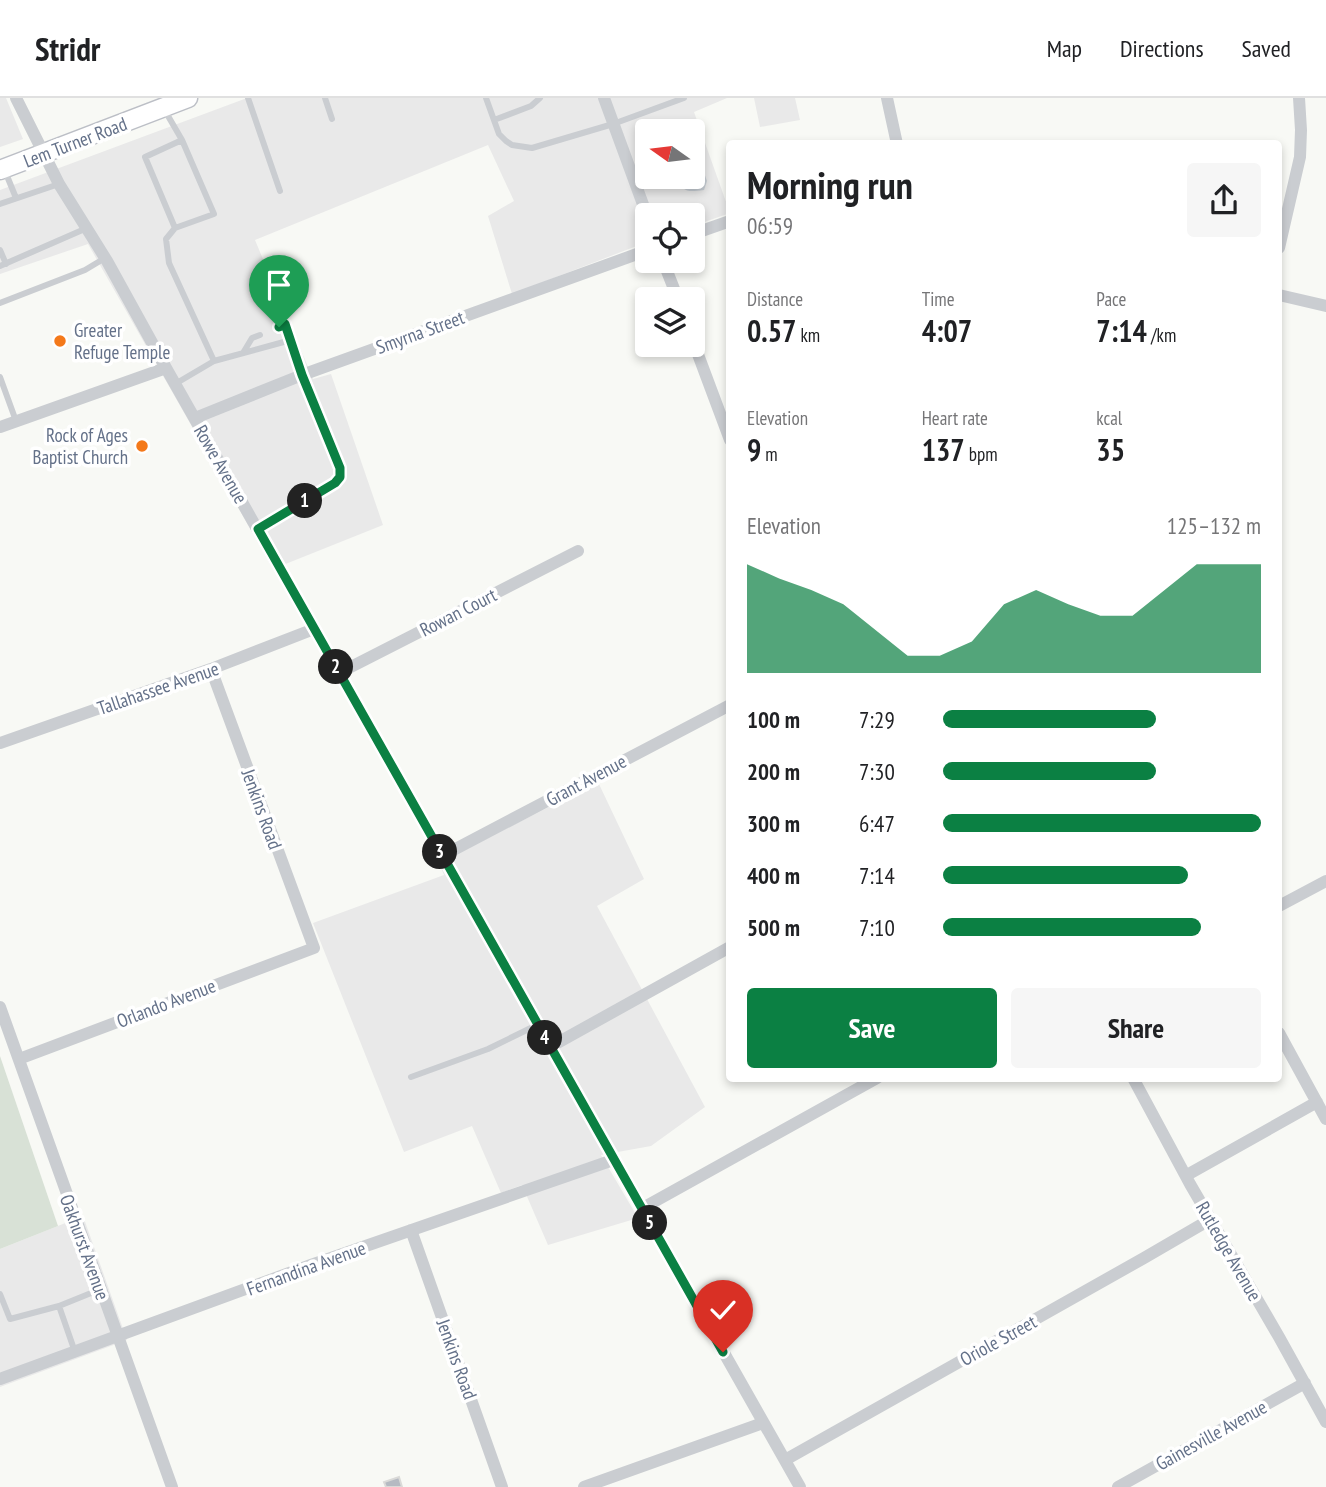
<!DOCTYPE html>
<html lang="en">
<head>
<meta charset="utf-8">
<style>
  body { margin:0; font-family:"PT Sans Narrow",sans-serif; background:#f6f6f6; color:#202124; height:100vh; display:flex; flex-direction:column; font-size:26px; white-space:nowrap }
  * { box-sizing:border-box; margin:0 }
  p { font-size:23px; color:#757577 }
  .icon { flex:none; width:38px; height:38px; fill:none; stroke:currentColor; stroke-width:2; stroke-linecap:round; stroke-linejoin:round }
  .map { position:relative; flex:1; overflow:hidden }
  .sheet { position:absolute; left:726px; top:42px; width:556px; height:942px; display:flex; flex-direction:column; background:#fff; border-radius:7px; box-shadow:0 4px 10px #0003 }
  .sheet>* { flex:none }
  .needle { width:46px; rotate:284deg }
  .tools { position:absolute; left:635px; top:21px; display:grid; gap:14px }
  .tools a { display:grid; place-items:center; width:70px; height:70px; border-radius:7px; background:#fff; box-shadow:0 4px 10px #0003; font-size:35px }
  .pin { position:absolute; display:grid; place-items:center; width:60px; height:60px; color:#fff; margin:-72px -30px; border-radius:50% 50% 50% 0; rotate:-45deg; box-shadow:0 0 7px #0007 }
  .pin .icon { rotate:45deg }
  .km { position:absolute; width:35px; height:35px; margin:-18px; border-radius:50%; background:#222; color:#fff; font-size:19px; line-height:35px; text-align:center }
  .round { display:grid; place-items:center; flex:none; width:74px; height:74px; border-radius:7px; background:#f6f6f6 }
  .overview { display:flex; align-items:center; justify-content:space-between; height:119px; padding:0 21px }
  h1 { font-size:38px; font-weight:700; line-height:52px }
  .metrics { display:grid; grid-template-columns:repeat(3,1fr); gap:10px; height:119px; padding:7px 21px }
  .metrics div { display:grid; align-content:center }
  .metrics b { font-size:30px; font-weight:700 }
  .metrics small { font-size:19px; font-weight:400 }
  .metrics p { font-size:19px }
  .chart { height:196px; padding:14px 21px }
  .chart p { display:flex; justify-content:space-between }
  .chart svg { width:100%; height:126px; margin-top:7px; fill:#0b8043; opacity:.7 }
  .cta { display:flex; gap:14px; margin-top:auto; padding:14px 21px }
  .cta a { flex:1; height:80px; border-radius:7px; background:#0b8043; color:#fff; font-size:28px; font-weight:700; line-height:80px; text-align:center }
  .cta a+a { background:#f6f6f6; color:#202124 }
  ul { padding:0 21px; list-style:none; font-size:23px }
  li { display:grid; grid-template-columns:112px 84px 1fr; align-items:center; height:52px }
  li i { height:18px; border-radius:9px; background:#0b8043 }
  header { display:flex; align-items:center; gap:42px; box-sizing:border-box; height:98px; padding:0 35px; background:#fff; border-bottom:2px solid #e0e0e0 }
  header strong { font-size:33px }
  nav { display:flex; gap:38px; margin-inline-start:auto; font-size:24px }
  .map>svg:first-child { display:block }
  .built { fill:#e9e9e9; fill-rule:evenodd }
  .green { fill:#d8e1d6 }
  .water { fill:#c8cfd6 }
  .building { fill:#b5bac2; stroke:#dadad8; stroke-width:2 }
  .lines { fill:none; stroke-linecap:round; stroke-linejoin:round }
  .secondary-casing { stroke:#bcbfc6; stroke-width:21 }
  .service { stroke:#cacdd1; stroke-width:6 }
  .minor { stroke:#cacdd1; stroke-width:12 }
  .secondary { stroke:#fff; stroke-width:18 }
  .route-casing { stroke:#fff; stroke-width:14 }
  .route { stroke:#0b8043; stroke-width:9 }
  .poi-dot { fill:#f4791a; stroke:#fff; stroke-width:2.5 }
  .labels { text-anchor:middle; stroke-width:7; stroke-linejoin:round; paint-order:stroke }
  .street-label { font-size:19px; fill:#647189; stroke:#fff }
  .poi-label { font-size:19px; fill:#647189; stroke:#fff; text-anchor:start }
</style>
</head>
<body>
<header>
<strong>Stridr</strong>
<nav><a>Map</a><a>Directions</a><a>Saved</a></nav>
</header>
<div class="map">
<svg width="1326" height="1389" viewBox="0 0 1326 1389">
  <rect width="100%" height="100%" fill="#f8f9f5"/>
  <path class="built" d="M 0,0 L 6,0 L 23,41 L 0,49 Z
    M 247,0 L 727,0 L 694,14 L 730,115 L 693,128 L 693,117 L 648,117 L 647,144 L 512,196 L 488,118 L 514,103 L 488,47 L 255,142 L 313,281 L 331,276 L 383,427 L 273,471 L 88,146 L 0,176 L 0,92 ZM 648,33 L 693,33 L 693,79 L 648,79 Z
    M 754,0 L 795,0 L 800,22 L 760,29 Z
    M 598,684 L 644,781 L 597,808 L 705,1009 L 651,1048 L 601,1057 L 638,1120 L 548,1147 L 522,1087 L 501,1095 L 472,1028 L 404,1054 L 313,825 L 444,777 L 439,765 Z
    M 83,1118 L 127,1242 L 0,1289 L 0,1151 Z"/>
  <path class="green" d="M 0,958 L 58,1128 L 0,1151 Z"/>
  <path class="water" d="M 693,44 L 707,83 L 704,92 C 687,94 684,95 675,79 L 693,79 Z"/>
  <path class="building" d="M 399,1379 L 402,1389 L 386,1389 L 384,1384 Z"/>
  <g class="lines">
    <g class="secondary-casing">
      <path id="secondary" d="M 0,72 L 188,0"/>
    </g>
    <path class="service" d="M 248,0 L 280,93
      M 325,0 L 332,21
      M 486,0 L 499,36 L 506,43 L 512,47 L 532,50 L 613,26 L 684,0
      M 164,11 L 182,42 L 145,59 L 175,130 L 214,116 L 182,42
      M 494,22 L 531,8 L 540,0
      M 5,73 L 16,100
      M 0,106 L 59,86
      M 0,152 L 6,166
      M 0,168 L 87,130
      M 278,204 L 291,242
      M 0,205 L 85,172 L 105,160
      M 243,255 L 252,240 L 260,237
      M 214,263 L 291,242 L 302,277 L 340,370 L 340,379 L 335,385 L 258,431
      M 0,279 L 16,323
      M 175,286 L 214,263 L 169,165 L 166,141 L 175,130
      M 411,979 L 488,951 L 537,927
      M 0,1196 L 10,1221 L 59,1208 L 101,1191
      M 59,1208 L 75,1254"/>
    <path class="minor" d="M 16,0 L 59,86 L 107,163 L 166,270 L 800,1389
      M 604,0 L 648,120
      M 887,0 L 897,46
      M 693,136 L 730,123
      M 1279,150 L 1300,59 L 1301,32 L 1299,0
      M 663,163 L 678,201
      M 1279,197 L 1326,208
      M 693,243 L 730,342
      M 195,320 L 302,277 L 648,152
      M 0,329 L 166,270
      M 339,575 L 578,453
      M 0,645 L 211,571 L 314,531
      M 442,758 L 730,607
      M 1279,808 L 1326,783
      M 0,909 L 172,1389
      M 1279,935 L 1326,1021
      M 550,949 L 730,849
      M 19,961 L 314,850 L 211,571
      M 1133,980 L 1190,1086 L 1279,1239 L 1326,1324
      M 1187,1077 L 1317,1004
      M 641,1111 L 877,980
      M 411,1132 L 502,1389
      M 0,1281 L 311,1167 L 613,1062
      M 785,1362 L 1144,1160 L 1211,1121
      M 584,1389 L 763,1325
      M 1118,1389 L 1305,1285"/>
    <use href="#secondary" class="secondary"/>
  </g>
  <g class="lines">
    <g class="route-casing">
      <path id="route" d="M 279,229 L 285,226 L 302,277 L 340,370 L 340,379 L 335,385 L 258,431 L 723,1254"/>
    </g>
    <use href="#route" class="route"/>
  </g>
  <g class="poi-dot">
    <circle cx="60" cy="243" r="7"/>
    <circle cx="142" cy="348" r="7"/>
  </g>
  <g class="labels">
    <g class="street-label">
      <text transform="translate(75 44) rotate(-21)" y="7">Lem Turner Road</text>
      <text transform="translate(420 234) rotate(-20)" y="7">Smyrna Street</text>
      <text transform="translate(221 366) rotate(60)" y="7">Rowe Avenue</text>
      <text transform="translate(458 514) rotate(-27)" y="7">Rowan Court</text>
      <text transform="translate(158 590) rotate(-19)" y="7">Tallahassee Avenue</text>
      <text transform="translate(586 682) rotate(-28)" y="7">Grant Avenue</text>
      <text transform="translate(262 711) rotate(70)" y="7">Jenkins Road</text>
      <text transform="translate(166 905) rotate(-21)" y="7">Orlando Avenue</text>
      <text transform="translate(85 1149) rotate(70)" y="7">Oakhurst Avenue</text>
      <text transform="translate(1229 1153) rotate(60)" y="7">Rutledge Avenue</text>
      <text transform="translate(306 1170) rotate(-20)" y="7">Fernandina Avenue</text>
      <text transform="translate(998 1242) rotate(-29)" y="7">Oriole Street</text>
      <text transform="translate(457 1261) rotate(70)" y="7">Jenkins Road</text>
      <text transform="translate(1211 1337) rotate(-29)" y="7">Gainesville Avenue</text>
    </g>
    <g class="poi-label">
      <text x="74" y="239">Greater<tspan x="74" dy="22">Refuge Temple</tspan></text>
      <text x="128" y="344" text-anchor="end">Rock of Ages<tspan x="128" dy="22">Baptist Church</tspan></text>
    </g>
  </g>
</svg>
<div class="tools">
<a><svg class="needle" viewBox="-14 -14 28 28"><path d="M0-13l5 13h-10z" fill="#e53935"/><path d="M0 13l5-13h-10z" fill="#757577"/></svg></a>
<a><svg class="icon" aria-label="locate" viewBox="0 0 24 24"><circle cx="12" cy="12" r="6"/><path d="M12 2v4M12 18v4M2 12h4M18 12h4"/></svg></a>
<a><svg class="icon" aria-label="layers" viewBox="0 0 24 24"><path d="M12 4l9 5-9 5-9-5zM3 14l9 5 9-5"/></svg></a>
</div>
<div class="pin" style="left:279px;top:229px;background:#1e9e55"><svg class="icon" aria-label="arrive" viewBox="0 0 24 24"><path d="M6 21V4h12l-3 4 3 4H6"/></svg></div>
<div class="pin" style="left:723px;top:1254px;background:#d93025"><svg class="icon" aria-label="check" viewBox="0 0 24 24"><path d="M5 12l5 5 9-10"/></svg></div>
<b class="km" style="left:305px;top:403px">1</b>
<b class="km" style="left:336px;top:569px">2</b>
<b class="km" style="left:440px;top:754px">3</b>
<b class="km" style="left:545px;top:940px">4</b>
<b class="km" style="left:650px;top:1125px">5</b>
<section class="sheet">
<div class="overview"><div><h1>Morning run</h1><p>06:59</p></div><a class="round"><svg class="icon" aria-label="share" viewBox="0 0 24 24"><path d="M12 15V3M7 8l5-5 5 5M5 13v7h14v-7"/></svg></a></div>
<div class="metrics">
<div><p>Distance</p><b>0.57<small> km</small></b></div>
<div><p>Time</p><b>4:07</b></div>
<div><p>Pace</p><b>7:14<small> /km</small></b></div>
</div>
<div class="metrics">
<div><p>Elevation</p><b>9<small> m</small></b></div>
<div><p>Heart rate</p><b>137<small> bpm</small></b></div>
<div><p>kcal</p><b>35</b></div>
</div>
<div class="chart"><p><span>Elevation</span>125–132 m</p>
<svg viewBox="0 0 160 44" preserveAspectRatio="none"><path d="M0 44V6L10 11L20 15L30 20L40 29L50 38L60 38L70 33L80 20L90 15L100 20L110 24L120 24L130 15L140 6L150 6L160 6V44z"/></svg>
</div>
<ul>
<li><b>100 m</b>7:29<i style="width:67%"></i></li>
<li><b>200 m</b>7:30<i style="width:67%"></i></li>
<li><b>300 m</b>6:47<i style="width:100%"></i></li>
<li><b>400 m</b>7:14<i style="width:77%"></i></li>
<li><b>500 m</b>7:10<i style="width:81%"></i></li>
</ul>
<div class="cta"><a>Save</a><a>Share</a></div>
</section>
</div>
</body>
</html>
